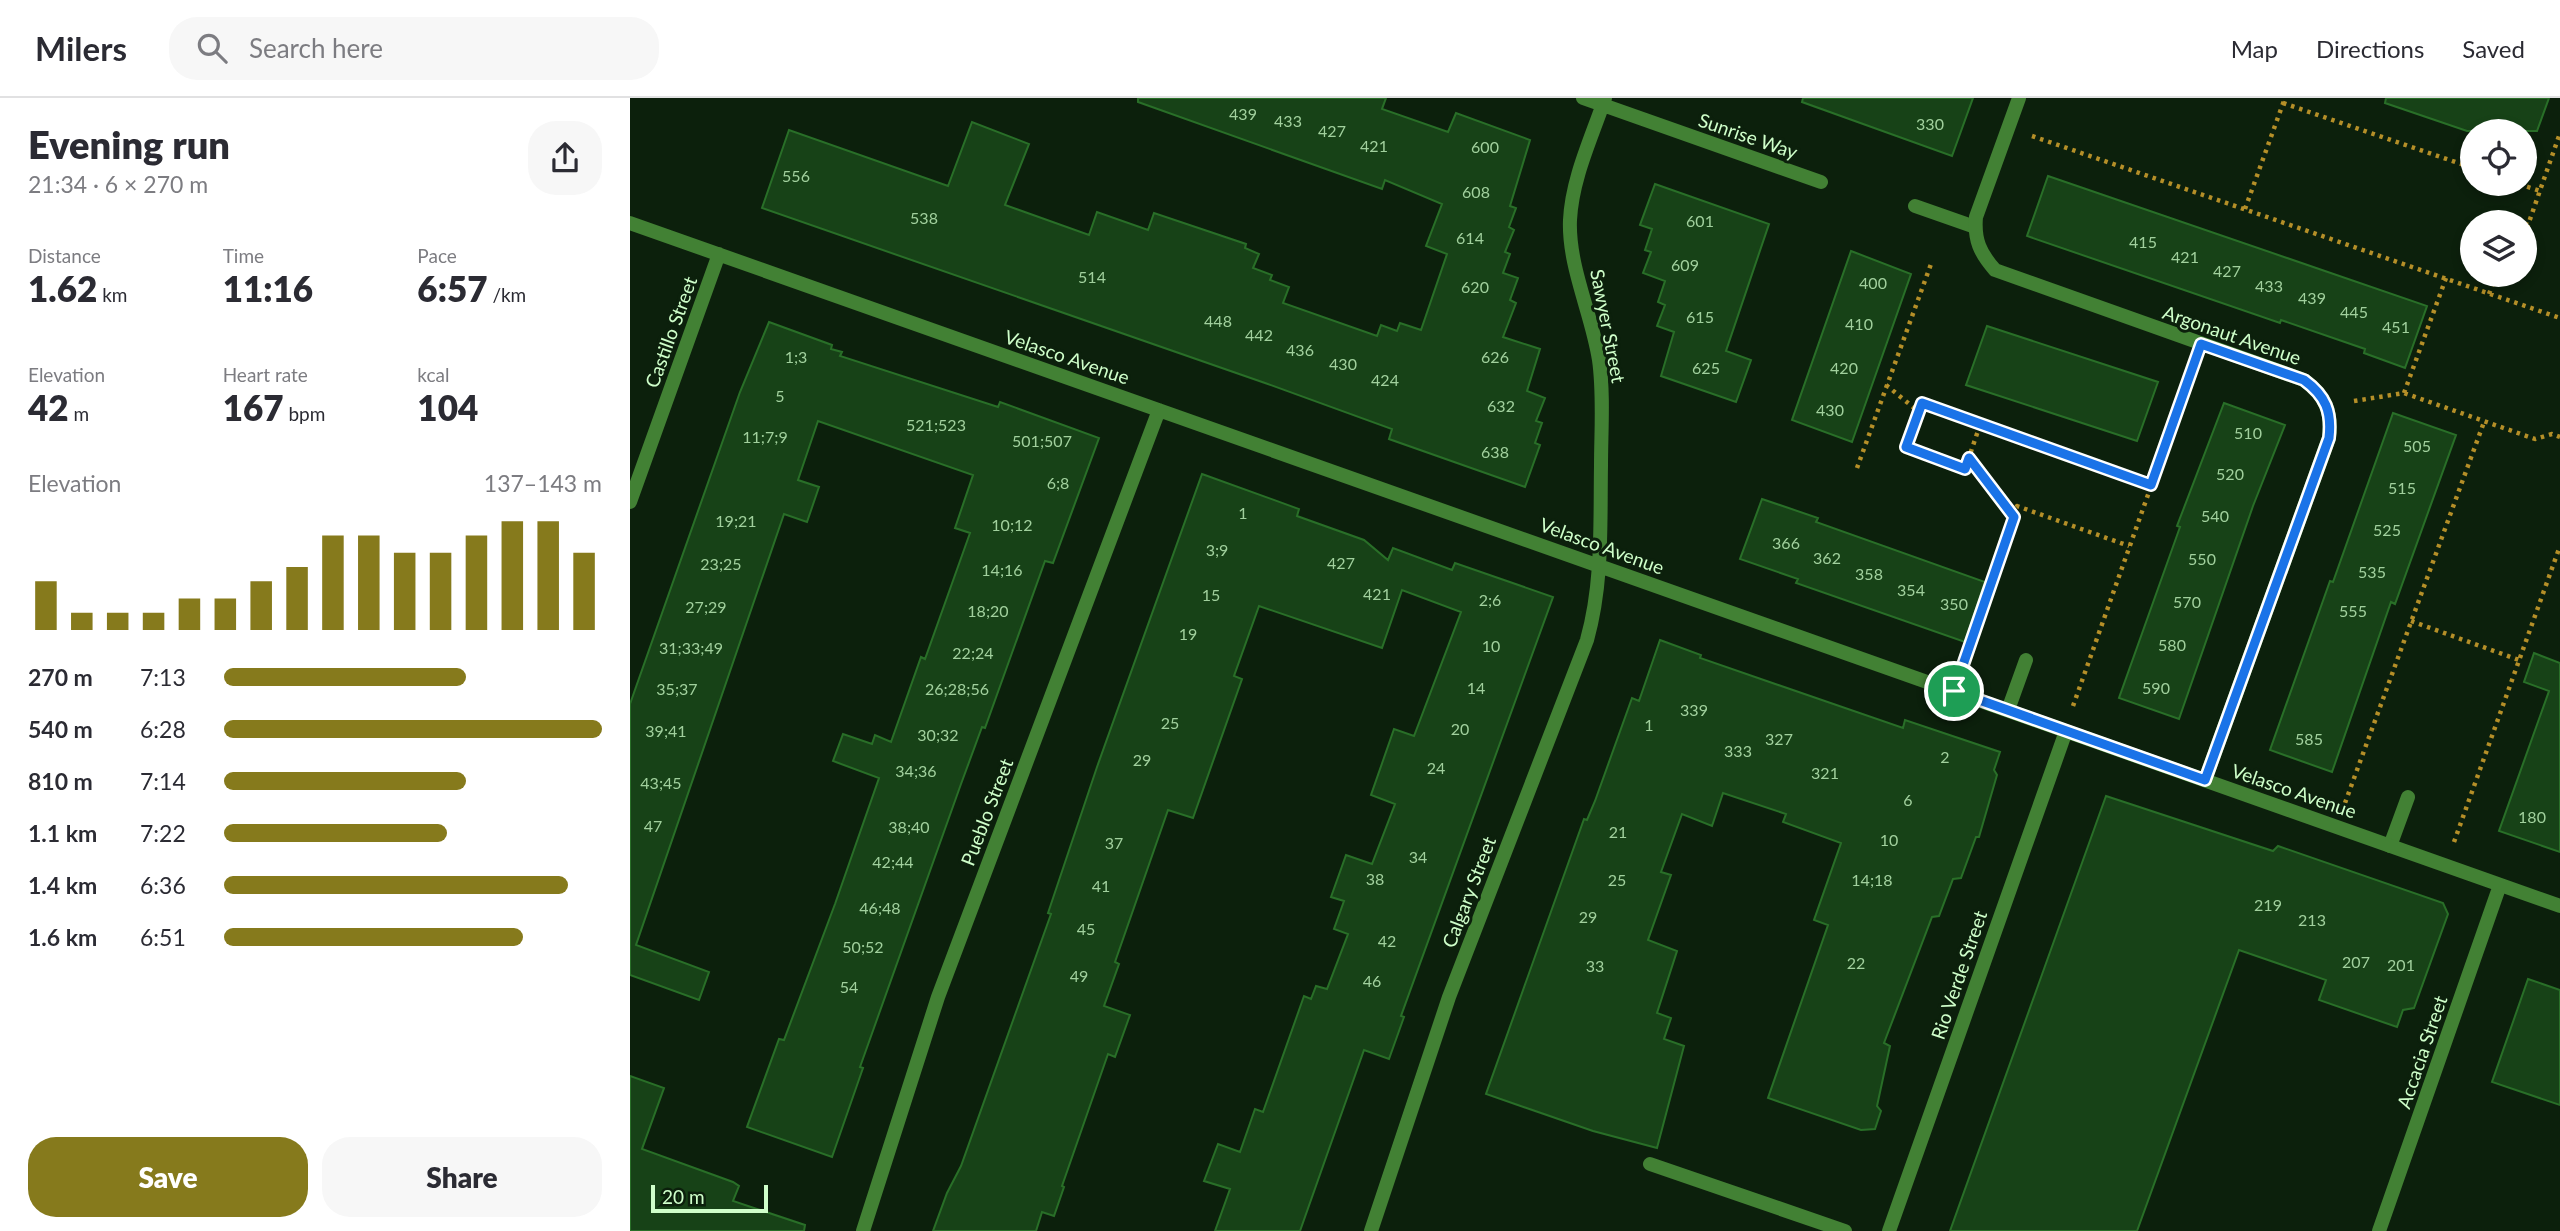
<!DOCTYPE html>
<html lang="en">
<head>
<meta charset="utf-8">
<style>
  body { margin:0; font-family:Lato,sans-serif; background:#f7f7f7; color:#2b2b33; height:100vh; display:flex; flex-direction:column; font-size:26px; white-space:nowrap }
  * { box-sizing:border-box; margin:0 }
  p { font-size:23px; color:#7c7c81 }
  .icon { flex:none; width:38px; height:38px; fill:none; stroke:currentColor; stroke-width:2; stroke-linecap:round; stroke-linejoin:round }
  .map { position:relative; flex:1; overflow:hidden }
  .drawer { display:flex; flex-direction:column; background:#fff; width:630px }
  .drawer>* { flex:none }
  .controls { position:absolute; left:1830px; top:21px; display:grid; gap:14px }
  .controls a { display:grid; place-items:center; width:77px; height:77px; border-radius:50%; background:#fff; box-shadow:0 4px 10px #0003; font-size:35px }
  .scale { position:absolute; left:21px; bottom:18px; width:117px; box-sizing:border-box; padding-left:7px; border:4px solid #cfffca; border-top:0; font-size:19px; line-height:24px; white-space:nowrap; color:#cfffca; -webkit-text-stroke:5px #0c200c; paint-order:stroke }
  .pin { position:absolute; display:grid; place-items:center; width:60px; height:60px; color:#fff; margin:-30px; border:4px solid #fff; border-radius:50%; box-shadow:0 2px 7px #0007 }
  .round { display:grid; place-items:center; flex:none; width:74px; height:74px; border-radius:28px; background:#f7f7f7 }
  .overview { display:flex; align-items:center; justify-content:space-between; height:119px; padding:0 28px }
  h1 { font-size:38px; font-weight:800; line-height:52px }
  .figures { display:grid; grid-template-columns:repeat(3,1fr); gap:10px; height:119px; padding:7px 28px }
  .figures div { display:grid; align-content:center }
  .figures b { font-size:35px; font-weight:800 }
  .figures small { font-size:19px; font-weight:400 }
  .figures p { font-size:19px }
  .chart { height:196px; padding:14px 28px }
  .chart p { display:flex; justify-content:space-between }
  .chart svg { width:100%; height:126px; margin-top:7px; stroke:#867a1c; stroke-width:6 }
  .action { display:flex; gap:14px; margin-top:auto; padding:14px 28px }
  .action a { flex:1; height:80px; border-radius:28px; background:#867a1c; color:#fff; font-size:28px; font-weight:800; line-height:80px; text-align:center }
  .action a+a { background:#f7f7f7; color:#2b2b33 }
  ul { padding:0 28px; list-style:none; font-size:23px }
  li { display:grid; grid-template-columns:112px 84px 1fr; align-items:center; height:52px }
  li i { height:18px; border-radius:9px; background:#867a1c }
  header { display:flex; align-items:center; gap:42px; box-sizing:border-box; height:98px; padding:0 35px; background:#fff; border-bottom:2px solid #e1e1e2 }
  header strong { font-size:33px }
  nav { display:flex; gap:38px; margin-inline-start:auto; font-size:24px }
  .search { width:490px; height:63px; background:#f7f7f7; display:flex; align-items:center; gap:18px; box-sizing:border-box; padding:0 24px; border-radius:28px; color:#7c7c81; font-size:26px }
  main { display:flex; flex:1; min-height:0 }
  .map>svg:first-child { display:block }
  .building { fill:#174217; stroke:#296f28; stroke-width:2 }
  .lines { fill:none; stroke-linecap:round; stroke-linejoin:round }
  .path { stroke:#b58f28; stroke-width:4.5; stroke-dasharray:3.5 5; stroke-linecap:butt }
  .lane { stroke:#428134; stroke-width:14 }
  .street { stroke:#428134; stroke-width:14 }
  .route-casing { stroke:#fff; stroke-width:14 }
  .route { stroke:#1a73e8; stroke-width:9 }
  .labels { text-anchor:middle; stroke-width:6; stroke-linejoin:round; paint-order:stroke }
  .number-label { font-size:16px; fill:#a1d09d }
  .street-label { font-size:19px; fill:#cfffca; stroke:#0c200c }
</style>
</head>
<body>
<header>
<strong>Milers</strong>
<div class="search"><svg class="icon" aria-label="search" viewBox="0 0 24 24"><circle cx="10" cy="10" r="6"/><path d="M15 15l6 6"/></svg>Search here</div>
<nav><a>Map</a><a>Directions</a><a>Saved</a></nav>
</header>
<main>
<section class="drawer">
<div class="overview"><div><h1>Evening run</h1><p>21:34 · 6 × 270 m</p></div><a class="round"><svg class="icon" aria-label="share" viewBox="0 0 24 24"><path d="M12 15V3M7 8l5-5 5 5M5 13v7h14v-7"/></svg></a></div>
<div class="figures">
<div><p>Distance</p><b>1.62<small> km</small></b></div>
<div><p>Time</p><b>11:16</b></div>
<div><p>Pace</p><b>6:57<small> /km</small></b></div>
</div>
<div class="figures">
<div><p>Elevation</p><b>42<small> m</small></b></div>
<div><p>Heart rate</p><b>167<small> bpm</small></b></div>
<div><p>kcal</p><b>104</b></div>
</div>
<div class="chart"><p><span>Elevation</span>137–143 m</p>
<svg viewBox="0 0 160 44" preserveAspectRatio="none"><path d="M5 44V27M15 44V38M25 44V38M35 44V38M45 44V33M55 44V33M65 44V27M75 44V22M85 44V11M95 44V11M105 44V17M115 44V17M125 44V11M135 44V6M145 44V6M155 44V17"/></svg>
</div>
<ul>
<li><b>270 m</b>7:13<i style="width:64%"></i></li>
<li><b>540 m</b>6:28<i style="width:100%"></i></li>
<li><b>810 m</b>7:14<i style="width:64%"></i></li>
<li><b>1.1 km</b>7:22<i style="width:59%"></i></li>
<li><b>1.4 km</b>6:36<i style="width:91%"></i></li>
<li><b>1.6 km</b>6:51<i style="width:79%"></i></li>
</ul>
<div class="action"><a>Save</a><a>Share</a></div>
</section>
<div class="map">
<svg width="1930" height="1133" viewBox="0 0 1930 1133">
  <rect width="100%" height="100%" fill="#0c200c"/>
  <path class="building" d="M 508,0 L 756,0 L 752,11 L 818,34 L 826,15 L 900,42 L 880,108 L 886,110 L 879,129 L 884,132 L 875,154 L 880,156 L 873,175 L 888,180 L 880,202 L 886,205 L 873,239 L 910,251 L 897,293 L 915,300 L 906,323 L 912,325 L 905,345 L 910,347 L 895,389 L 759,341 L 762,331 L 635,285 L 132,110 L 159,32 L 318,88 L 342,24 L 399,46 L 375,107 L 459,137 L 467,114 L 518,132 L 524,115 L 616,146 L 615,150 L 629,156 L 623,170 L 642,177 L 640,182 L 659,189 L 653,205 L 747,238 L 751,227 L 767,233 L 770,225 L 791,232 L 817,156 L 796,148 L 812,106 L 755,82 L 752,91 L 508,4 Z
    M 1173,0 L 1343,0 L 1322,58 L 1172,4 Z
    M 1756,0 L 1919,0 L 1907,33 L 1837,33 L 1755,5 Z
    M 1418,78 L 1797,208 L 1775,270 L 1734,255 L 1735,251 L 1651,222 L 1650,225 L 1397,138 Z
    M 1025,86 L 1139,126 L 1096,253 L 1121,262 L 1106,304 L 1031,278 L 1044,234 L 1027,228 L 1035,207 L 1028,204 L 1035,183 L 1013,175 L 1021,154 L 1015,152 L 1022,131 L 1010,127 Z
    M 1221,153 L 1281,176 L 1222,344 L 1162,322 Z
    M 139,224 L 202,247 L 201,251 L 212,254 L 210,258 L 368,309 L 370,304 L 469,340 L 423,465 L 415,463 L 355,630 L 352,629 L 331,686 L 230,969 L 233,970 L 202,1059 L 117,1029 L 149,941 L 154,942 L 205,806 L 249,680 L 203,663 L 213,636 L 242,646 L 245,637 L 261,644 L 291,559 L 295,561 L 340,435 L 325,430 L 343,377 L 188,323 L 168,382 L 189,389 L 177,424 L 154,416 L 6,847 L 79,874 L 69,902 L 0,877 L 0,606 L 110,294 Z
    M 1357,228 L 1528,284 L 1507,343 L 1336,287 Z
    M 1594,305 L 1655,327 L 1623,408 L 1549,621 L 1489,600 L 1550,429 L 1547,428 Z
    M 1763,315 L 1826,337 L 1765,506 L 1761,504 L 1702,674 L 1640,652 L 1700,483 L 1703,484 Z
    M 572,376 L 669,411 L 667,418 L 734,442 L 758,462 L 763,450 L 822,472 L 825,465 L 923,499 L 771,918 L 774,919 L 759,961 L 734,952 L 670,1133 L 585,1133 L 600,1091 L 574,1083 L 588,1046 L 610,1054 L 625,1011 L 633,1014 L 674,898 L 681,901 L 686,888 L 697,891 L 718,836 L 704,831 L 714,803 L 701,799 L 716,757 L 742,766 L 765,706 L 741,697 L 764,631 L 784,638 L 831,514 L 772,492 L 752,550 L 629,508 L 604,578 L 612,581 L 563,720 L 538,712 L 485,864 L 489,866 L 474,908 L 500,917 L 485,959 L 478,956 L 432,1088 L 434,1089 L 424,1118 L 412,1114 L 406,1133 L 303,1133 L 317,1095 L 331,1068 L 421,816 L 418,815 L 467,669 Z
    M 1132,401 L 1188,420 L 1186,424 L 1355,484 L 1335,544 L 1166,485 L 1168,481 L 1110,461 Z
    M 1030,542 L 1071,557 L 1070,560 L 1273,630 L 1275,622 L 1370,654 L 1364,672 L 1367,677 L 1349,739 L 1346,739 L 1331,780 L 1323,781 L 1309,818 L 1302,819 L 1254,945 L 1260,948 L 1247,1008 L 1251,1013 L 1245,1031 L 1231,1032 L 1138,1000 L 1198,827 L 1184,822 L 1211,745 L 1153,724 L 1156,716 L 1093,695 L 1082,728 L 1052,716 L 1031,774 L 1041,777 L 1018,842 L 1047,853 L 1027,915 L 1041,920 L 1034,941 L 1054,948 L 1027,1050 L 963,1033 L 856,996 L 954,721 L 957,722 L 965,703 L 1002,600 L 1009,603 Z
    M 1904,555 L 1930,565 L 1930,754 L 1869,733 L 1919,593 L 1894,584 Z
    M 1476,698 L 1643,753 L 1648,748 L 1813,805 L 1818,816 L 1784,910 L 1773,912 L 1767,929 L 1689,902 L 1696,882 L 1609,852 L 1507,1133 L 1320,1133 Z
    M 1898,881 L 1930,892 L 1930,1007 L 1862,984 Z
    M 0,978 L 34,990 L 12,1051 L 103,1084 L 109,1088 L 103,1103 L 175,1127 L 174,1133 L 0,1133 Z"/>
  <g class="lines">
    <path class="path" d="M 1653,5 L 1843,70
      M 1402,38 L 1930,220
      M 1889,86 L 1910,93
      M 1615,111 L 1655,0
      M 1884,124 L 1890,124
      M 1895,126 L 1898,127 L 1930,35
      M 1859,196 L 1866,177
      M 1256,287 L 1289,314
      M 1774,295 L 1816,180
      M 1724,303 L 1774,295 L 1905,341 L 1922,336 L 1930,339
      M 1350,327 L 1335,371 L 1276,349 L 1291,305 L 1521,387
      M 1339,360 L 1383,418
      M 1227,370 L 1301,166
      M 1781,523 L 1889,562
      M 1332,570 L 1387,408 L 1499,448
      M 1443,608 L 1563,270
      M 1715,705 L 1854,324
      M 1824,744 L 1930,448"/>
    <path class="lane" d="M 1285,108 L 1345,129
      M 1378,612 L 1396,562
      M 1760,748 L 1778,699
      M 1020,1066 L 1215,1133"/>
    <path class="street" d="M 953,0 L 1191,84
      M 1389,0 L 1346,119 C 1344,142 1350,155 1365,172 L 1674,282 C 1696,298 1702,314 1699,340 L 1575,682
      M 0,125 L 1930,808
      M 0,404 L 89,156
      M 233,1133 L 308,899 L 529,312
      M 741,1133 L 819,899 L 957,542 C 973,485 970,427 971,368 C 971,333 974,297 969,262 C 962,216 938,168 940,122 C 942,80 962,39 975,0
      M 1259,1133 L 1436,633
      M 1749,1133 L 1870,787"/>
  </g>
  <g class="lines">
    <g class="route-casing">
      <path id="route" d="M 1571,246 L 1674,282 C 1696,298 1702,314 1699,340 L 1575,682 L 1324,593 L 1384,419 L 1339,360 L 1335,371 L 1276,349 L 1292,305 L 1521,387 Z"/>
    </g>
    <use href="#route" class="route"/>
  </g>
  <g class="labels">
    <g class="number-label">
      <text x="613" y="22">439</text>
      <text x="658" y="29">433</text>
      <text x="1300" y="32">330</text>
      <text x="702" y="39">427</text>
      <text x="744" y="54">421</text>
      <text x="855" y="55">600</text>
      <text x="166" y="84">556</text>
      <text x="846" y="100">608</text>
      <text x="294" y="126">538</text>
      <text x="1070" y="129">601</text>
      <text x="840" y="146">614</text>
      <text x="1513" y="150">415</text>
      <text x="1555" y="165">421</text>
      <text x="1055" y="173">609</text>
      <text x="1597" y="179">427</text>
      <text x="462" y="185">514</text>
      <text x="1243" y="191">400</text>
      <text x="1639" y="194">433</text>
      <text x="845" y="195">620</text>
      <text x="1682" y="206">439</text>
      <text x="1724" y="220">445</text>
      <text x="1070" y="225">615</text>
      <text x="588" y="229">448</text>
      <text x="1229" y="232">410</text>
      <text x="1766" y="235">451</text>
      <text x="629" y="243">442</text>
      <text x="670" y="258">436</text>
      <text x="166" y="265">1;3</text>
      <text x="865" y="265">626</text>
      <text x="713" y="272">430</text>
      <text x="1076" y="276">625</text>
      <text x="1214" y="276">420</text>
      <text x="755" y="288">424</text>
      <text x="150" y="304">5</text>
      <text x="871" y="314">632</text>
      <text x="1200" y="318">430</text>
      <text x="306" y="333">521;523</text>
      <text x="1618" y="341">510</text>
      <text x="135" y="345">11;7;9</text>
      <text x="412" y="349">501;507</text>
      <text x="1787" y="354">505</text>
      <text x="865" y="360">638</text>
      <text x="1600" y="382">520</text>
      <text x="428" y="391">6;8</text>
      <text x="1772" y="396">515</text>
      <text x="613" y="421">1</text>
      <text x="1585" y="424">540</text>
      <text x="106" y="429">19;21</text>
      <text x="382" y="433">10;12</text>
      <text x="1757" y="438">525</text>
      <text x="1156" y="451">366</text>
      <text x="587" y="458">3;9</text>
      <text x="1197" y="466">362</text>
      <text x="1572" y="467">550</text>
      <text x="711" y="471">427</text>
      <text x="91" y="472">23;25</text>
      <text x="372" y="478">14;16</text>
      <text x="1742" y="480">535</text>
      <text x="1239" y="482">358</text>
      <text x="1281" y="498">354</text>
      <text x="747" y="502">421</text>
      <text x="581" y="503">15</text>
      <text x="860" y="508">2;6</text>
      <text x="1557" y="510">570</text>
      <text x="1324" y="512">350</text>
      <text x="76" y="515">27;29</text>
      <text x="358" y="519">18;20</text>
      <text x="1723" y="519">555</text>
      <text x="558" y="542">19</text>
      <text x="1542" y="553">580</text>
      <text x="861" y="554">10</text>
      <text x="61" y="556">31;33;49</text>
      <text x="343" y="561">22;24</text>
      <text x="846" y="596">14</text>
      <text x="1526" y="596">590</text>
      <text x="47" y="597">35;37</text>
      <text x="327" y="597">26;28;56</text>
      <text x="1064" y="618">339</text>
      <text x="540" y="631">25</text>
      <text x="1019" y="633">1</text>
      <text x="830" y="637">20</text>
      <text x="36" y="639">39;41</text>
      <text x="308" y="643">30;32</text>
      <text x="1149" y="647">327</text>
      <text x="1679" y="647">585</text>
      <text x="1108" y="659">333</text>
      <text x="1315" y="665">2</text>
      <text x="512" y="668">29</text>
      <text x="806" y="676">24</text>
      <text x="286" y="679">34;36</text>
      <text x="1195" y="681">321</text>
      <text x="31" y="691">43;45</text>
      <text x="1278" y="708">6</text>
      <text x="1902" y="725">180</text>
      <text x="23" y="734">47</text>
      <text x="279" y="735">38;40</text>
      <text x="988" y="740">21</text>
      <text x="1259" y="748">10</text>
      <text x="484" y="751">37</text>
      <text x="788" y="765">34</text>
      <text x="263" y="770">42;44</text>
      <text x="745" y="787">38</text>
      <text x="987" y="788">25</text>
      <text x="1242" y="788">14;18</text>
      <text x="471" y="794">41</text>
      <text x="1638" y="813">219</text>
      <text x="250" y="816">46;48</text>
      <text x="958" y="825">29</text>
      <text x="1682" y="828">213</text>
      <text x="456" y="837">45</text>
      <text x="757" y="849">42</text>
      <text x="233" y="855">50;52</text>
      <text x="1726" y="870">207</text>
      <text x="1226" y="871">22</text>
      <text x="1771" y="873">201</text>
      <text x="965" y="874">33</text>
      <text x="449" y="884">49</text>
      <text x="742" y="889">46</text>
      <text x="219" y="895">54</text>
    </g>
    <g class="street-label">
      <text transform="translate(1118 38) rotate(19)" y="7">Sunrise Way</text>
      <text transform="translate(978 228) rotate(79)" y="7">Sawyer Street</text>
      <text transform="translate(41 234) rotate(-70)" y="7">Castillo Street</text>
      <text transform="translate(1602 237) rotate(19)" y="7">Argonaut Avenue</text>
      <text transform="translate(437 259) rotate(19)" y="7">Velasco Avenue</text>
      <text transform="translate(972 448) rotate(20)" y="7">Velasco Avenue</text>
      <text transform="translate(1664 693) rotate(19)" y="7">Velasco Avenue</text>
      <text transform="translate(357 714) rotate(-69)" y="7">Pueblo Street</text>
      <text transform="translate(839 794) rotate(-69)" y="7">Calgary Street</text>
      <text transform="translate(1329 877) rotate(-71)" y="7">Rio Verde Street</text>
      <text transform="translate(1792 954) rotate(-71)" y="7">Accacia Street</text>
    </g>
  </g>
</svg>
<div class="controls">
<a><svg class="icon" aria-label="locate" viewBox="0 0 24 24"><circle cx="12" cy="12" r="6"/><path d="M12 2v4M12 18v4M2 12h4M18 12h4"/></svg></a>
<a><svg class="icon" aria-label="layers" viewBox="0 0 24 24"><path d="M12 4l9 5-9 5-9-5zM3 14l9 5 9-5"/></svg></a>
</div>
<div class="scale">20 m</div>
<div class="pin" style="left:1324px;top:593px;background:#1e9e55"><svg class="icon" aria-label="arrive" viewBox="0 0 24 24"><path d="M6 21V4h12l-3 4 3 4H6"/></svg></div>
</div>
</main>
</body>
</html>
